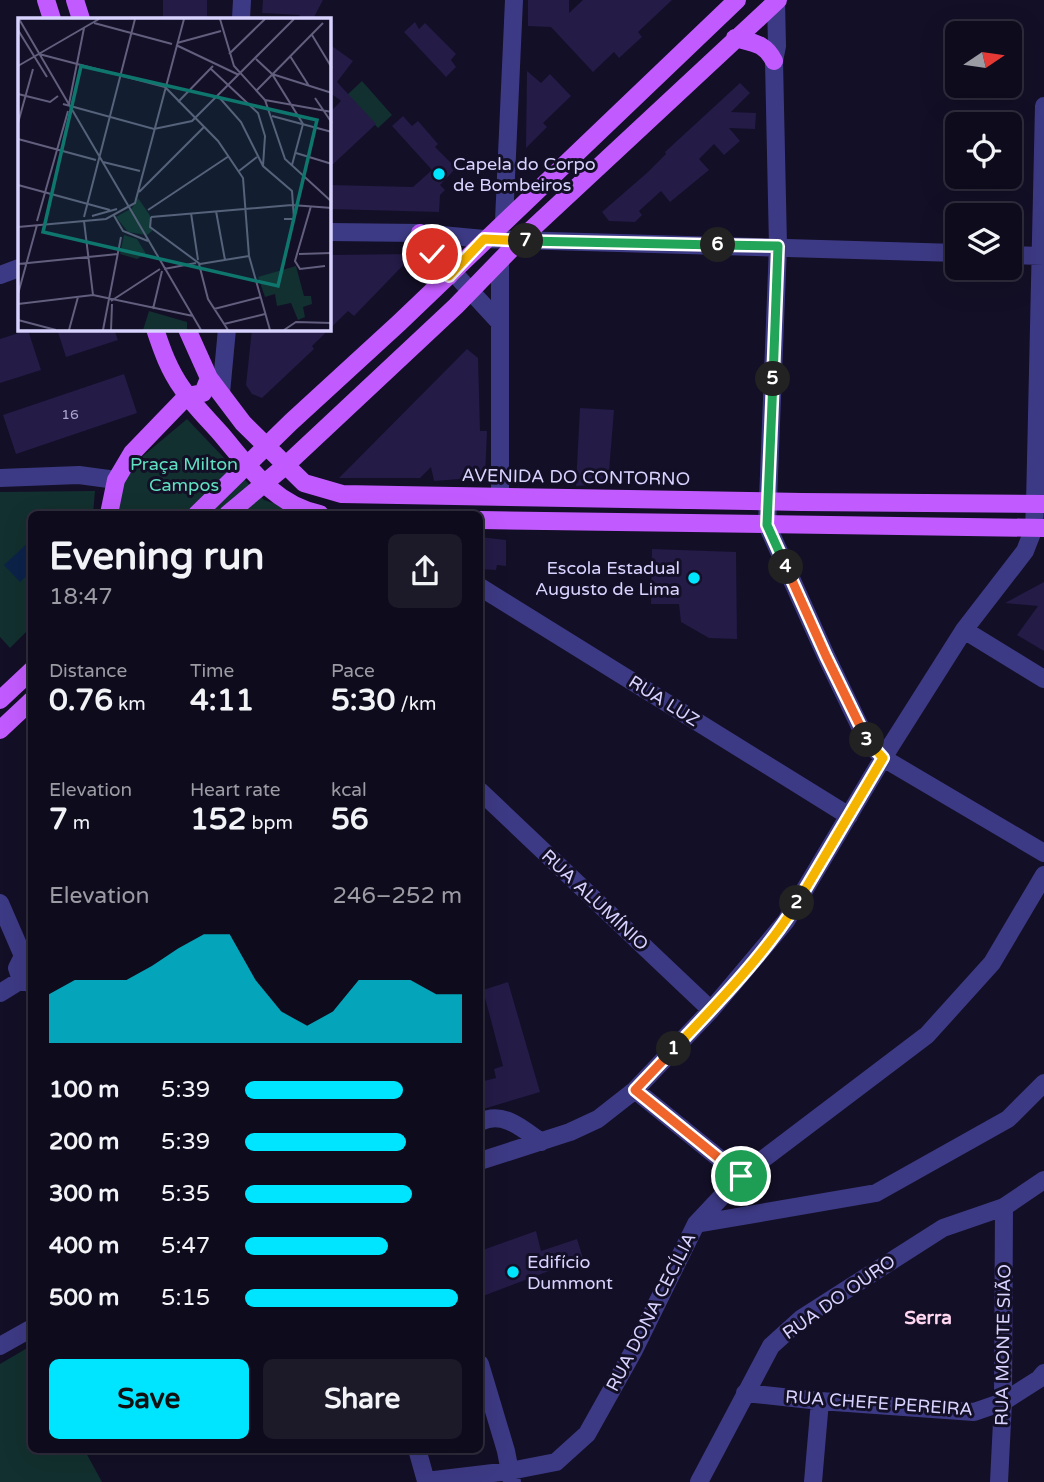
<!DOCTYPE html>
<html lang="en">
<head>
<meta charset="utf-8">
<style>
  body { margin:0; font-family:"Varela Round",sans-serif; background:#1c1929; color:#f1f3f6; height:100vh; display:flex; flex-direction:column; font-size:26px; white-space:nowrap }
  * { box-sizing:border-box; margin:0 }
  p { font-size:23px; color:#9b9ba3 }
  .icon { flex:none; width:38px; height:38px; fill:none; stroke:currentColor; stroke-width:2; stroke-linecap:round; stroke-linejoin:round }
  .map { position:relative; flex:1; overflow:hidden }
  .side { position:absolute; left:28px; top:511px; width:455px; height:942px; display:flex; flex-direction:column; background:#0e0b1c; border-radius:10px; box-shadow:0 7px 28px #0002,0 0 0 2px #2e2b3b }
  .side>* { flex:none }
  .needle { width:46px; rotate:77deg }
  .tools { position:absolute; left:945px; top:21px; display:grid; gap:14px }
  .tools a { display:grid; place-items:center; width:77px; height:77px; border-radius:10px; background:#0e0b1c; box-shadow:0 7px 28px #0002,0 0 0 2px #2e2b3b; font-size:35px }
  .pin { position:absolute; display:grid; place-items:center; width:60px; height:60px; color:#fff; margin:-30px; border:4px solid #fff; border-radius:50%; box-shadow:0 2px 7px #0007 }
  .km { position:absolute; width:35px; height:35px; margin:-18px; border-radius:50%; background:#222; color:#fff; font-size:19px; line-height:35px; text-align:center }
  .round { display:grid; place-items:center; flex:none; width:74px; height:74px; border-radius:10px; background:#1c1929 }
  .summary { display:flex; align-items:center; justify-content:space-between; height:119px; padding:0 21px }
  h1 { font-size:38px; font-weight:700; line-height:52px }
  .metrics { display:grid; grid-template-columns:repeat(3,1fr); gap:10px; height:119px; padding:7px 21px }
  .metrics div { display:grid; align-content:center }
  .metrics b { font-size:30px; font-weight:700 }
  .metrics small { font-size:19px; font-weight:400 }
  .metrics p { font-size:19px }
  .chart { height:196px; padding:14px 21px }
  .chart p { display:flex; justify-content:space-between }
  .chart svg { width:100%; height:126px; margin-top:7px; fill:#00e5ff; opacity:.7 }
  .button { display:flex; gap:14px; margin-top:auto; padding:14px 21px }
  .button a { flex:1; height:80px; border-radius:10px; background:#00e5ff; color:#111; font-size:28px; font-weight:700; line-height:80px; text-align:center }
  .button a+a { background:#1c1929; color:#f1f3f6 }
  ul { padding:0 21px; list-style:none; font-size:23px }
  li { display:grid; grid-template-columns:112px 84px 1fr; align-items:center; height:52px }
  li i { height:18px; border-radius:9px; background:#00e5ff }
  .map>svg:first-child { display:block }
  .green { fill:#12302f }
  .water { fill:#0c2248 }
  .building { fill:#241b47 }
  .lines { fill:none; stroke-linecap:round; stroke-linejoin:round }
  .minor { stroke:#3d3a85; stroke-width:18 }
  .major { stroke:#c25bff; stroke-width:18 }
  .split-1-casing { stroke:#fff; stroke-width:14 }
  .split-2-casing { stroke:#fff; stroke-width:14 }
  .split-3-casing { stroke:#fff; stroke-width:14 }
  .split-4-casing { stroke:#fff; stroke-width:14 }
  .split-5-casing { stroke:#fff; stroke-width:14 }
  .split-6-casing { stroke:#fff; stroke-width:14 }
  .split-7-casing { stroke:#fff; stroke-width:14 }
  .split-8-casing { stroke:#fff; stroke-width:14 }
  .split-1 { stroke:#f0652b; stroke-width:9 }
  .split-2 { stroke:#f5b400; stroke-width:9 }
  .split-3 { stroke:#f5b400; stroke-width:9 }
  .split-4 { stroke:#f0652b; stroke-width:9 }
  .split-5 { stroke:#22a559; stroke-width:9 }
  .split-6 { stroke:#22a559; stroke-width:9 }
  .split-7 { stroke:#22a559; stroke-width:9 }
  .split-8 { stroke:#f5b400; stroke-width:9 }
  .poi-dot { fill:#00e5ff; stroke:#130f26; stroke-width:2.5 }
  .labels { text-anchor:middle; stroke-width:6; stroke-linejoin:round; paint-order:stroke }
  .number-label { font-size:14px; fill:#aca6d1 }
  .poi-label { font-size:18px; fill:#d9d4ff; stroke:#130f26; text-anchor:start }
  .park-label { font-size:18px; fill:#5fe0c0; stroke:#130f26 }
  .street-label { font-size:18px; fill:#d9d4ff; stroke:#130f26 }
  .neighbourhood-label { font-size:19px; font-weight:bold; fill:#ffd6f0; stroke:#130f26 }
  .inset-road { fill:none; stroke:#625e7d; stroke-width:2 }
  .view { fill:#0f766e; fill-opacity:0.15; stroke:#0f766e; stroke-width:3.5 }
  .inset-edge { fill:none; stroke:#d9d4ff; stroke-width:3.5 }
</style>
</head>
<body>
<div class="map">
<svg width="1044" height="1482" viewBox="0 0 1044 1482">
  <rect width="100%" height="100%" fill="#130f26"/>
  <path class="green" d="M 362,81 L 392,115 L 378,128 L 347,95 Z
    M 187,419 L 264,500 L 307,514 L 114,514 L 123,485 L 137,461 Z
    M 95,491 L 93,514 L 32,514 L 31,627 L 10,648 L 0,637 L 0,492 Z
    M 29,1347 L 32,1352 L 32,1449 L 84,1449 L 102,1482 L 0,1482 L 0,1364 Z"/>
  <path class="water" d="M 31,540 L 31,572 L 20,582 L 4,565 Z"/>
  <path class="building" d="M 163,0 L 207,0 L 207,19 L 163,19 Z
    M 263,0 L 323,0 L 313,19 L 297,19 L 300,15 L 262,13 Z
    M 528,0 L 569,0 L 569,13 L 583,0 L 672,0 L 638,32 L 642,37 L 619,58 L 614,52 L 593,72 L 551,27 L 528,26 Z
    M 415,22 L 419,29 L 425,23 L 456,54 L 451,60 L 456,67 L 446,77 L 404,32 Z
    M 329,44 L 353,61 L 337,82 L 376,124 L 329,168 L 329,113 L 341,101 L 329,92 Z
    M 527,71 L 541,83 L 550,74 L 571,96 L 543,123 L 547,127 L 526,148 Z
    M 740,83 L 750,93 L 731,112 L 756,113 L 755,129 L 729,128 L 740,141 L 724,155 L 714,144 L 699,159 L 709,170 L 670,202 L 661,191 L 639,211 L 642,215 L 635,222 L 609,221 L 602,212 L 648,172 L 666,154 L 665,152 Z
    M 403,116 L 412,126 L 418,121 L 438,144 L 435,147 L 456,168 L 440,185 L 445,190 L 440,195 L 439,212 L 329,209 L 329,185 L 413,187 L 432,170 L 392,126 Z
    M 414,254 L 354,316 L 348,311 L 312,346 L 314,349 L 262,398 L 252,394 L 246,385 L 252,329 L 329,329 L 329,255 Z
    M 57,329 L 114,329 L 118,340 L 66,357 Z
    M 28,330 L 41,370 L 0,383 L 0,339 Z
    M 467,349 L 478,358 L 480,431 L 487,431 L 485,477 L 434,481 L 431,467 L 420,478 L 339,478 Z
    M 124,374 L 137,413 L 16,454 L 3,415 Z
    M 580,408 L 614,410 L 608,484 L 576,486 Z
    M 480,537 L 506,540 L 506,566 L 497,565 L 496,570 L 480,569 Z
    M 652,549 L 736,552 L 737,639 L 709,638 L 681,622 L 679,604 L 651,604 Z
    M 1044,582 L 1044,651 L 1017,635 L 1038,606 L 1005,603 Z
    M 508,982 L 540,1092 L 480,1110 L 480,1082 L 496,1078 L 494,1069 L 503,1066 L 483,990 Z
    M 536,1231 L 541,1251 L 577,1239 L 583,1258 L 483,1296 L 480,1286 L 480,1251 Z"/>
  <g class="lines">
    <path class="minor" d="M 776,0 L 777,46 L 774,61 L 778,246 L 767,525 L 826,656 L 866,739 L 883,758 L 1044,853
      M 241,19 L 242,0
      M 504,221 L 514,0
      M 329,232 L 420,233 L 484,239 L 957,253
      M 1010,255 L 1044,256
      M 453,272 L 500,323
      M 0,275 L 19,268
      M 221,393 L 227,329
      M 0,478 L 79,475 L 116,480
      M 500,496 L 500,261
      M 480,587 L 849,816
      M 964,630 L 1044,679
      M 480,791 L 711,1010
      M 0,903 L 23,956
      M 32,954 L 23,956 L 17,968 L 21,980 L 32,984
      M 0,993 L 21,980
      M 635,1090 L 741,1176
      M 480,1122 C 503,1110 523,1129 541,1142
      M 480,1161 L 570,1132 L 598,1119 L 635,1090 L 711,1010 L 786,921 L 883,758 L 964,630 L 1025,551 L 1034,528 L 1035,504 L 1044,106
      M 696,1224 L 876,1193 L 1008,1119 L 1044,1083
      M 0,1346 L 32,1328
      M 480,1364 L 506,1451 L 512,1482
      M 745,1393 L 820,1401 L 974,1412 L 1003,1402 L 1039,1379 L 1044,1373
      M 417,1449 L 426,1481 L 510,1471 L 556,1462 L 587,1434 L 634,1350 L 696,1224 L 741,1176 L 927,1035 L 992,963 L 1044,875
      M 699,1482 L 771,1346 L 802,1318 L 943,1228 L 1004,1207 L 1044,1180
      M 813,1482 L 820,1401
      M 999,1482 L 1003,1402 L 1004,1207"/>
    <path class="major" d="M 46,0 L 52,19
      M 75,0 L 81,19
      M 735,38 C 754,43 765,43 774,61
      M 420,233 L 449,276
      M 155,329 C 162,350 169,370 182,388 C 193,405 208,419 221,434 C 249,467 274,505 320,514
      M 187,329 L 209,378 L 243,423 L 304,483 L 342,494 L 802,502 L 1044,504
      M 109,514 L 116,480 L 132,453 L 187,396 L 203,393 L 209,378
      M 197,514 L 291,422 L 399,323 L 737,0
      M 228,514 L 285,466 L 456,306 L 520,240 L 778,0
      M 480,520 L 1044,528
      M 0,700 L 32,670
      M 0,730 L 32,700"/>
  </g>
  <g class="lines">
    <g class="split-1-casing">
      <path id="split-1" d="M 674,1049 L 635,1090 L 741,1176"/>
    </g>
    <g class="split-2-casing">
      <path id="split-2" d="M 674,1049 C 715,1006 766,953 797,903"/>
    </g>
    <g class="split-3-casing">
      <path id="split-3" d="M 797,903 L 883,758 L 867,740"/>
    </g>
    <g class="split-4-casing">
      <path id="split-4" d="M 786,567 L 826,656 L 867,740"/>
    </g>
    <g class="split-5-casing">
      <path id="split-5" d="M 773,379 L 767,525 L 786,567"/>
    </g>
    <g class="split-6-casing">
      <path id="split-6" d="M 718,245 L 778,246 L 773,379"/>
    </g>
    <g class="split-7-casing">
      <path id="split-7" d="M 526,241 L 718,245"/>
    </g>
    <g class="split-8-casing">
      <path id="split-8" d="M 432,254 L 449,276 L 484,239 L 526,241"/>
    </g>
    <use href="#split-1" class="split-1"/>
    <use href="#split-2" class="split-2"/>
    <use href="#split-3" class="split-3"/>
    <use href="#split-4" class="split-4"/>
    <use href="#split-5" class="split-5"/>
    <use href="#split-6" class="split-6"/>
    <use href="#split-7" class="split-7"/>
    <use href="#split-8" class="split-8"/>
  </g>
  <g class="poi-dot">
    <circle cx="439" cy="174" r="7"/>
    <circle cx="694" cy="578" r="7"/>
    <circle cx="513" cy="1272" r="7"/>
  </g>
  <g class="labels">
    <g class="number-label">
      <text x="70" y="419">16</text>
    </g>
    <g class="poi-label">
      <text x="453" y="170">Capela do Corpo<tspan x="453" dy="21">de Bombeiros</tspan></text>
      <text x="680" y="574" text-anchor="end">Escola Estadual<tspan x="680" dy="21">Augusto de Lima</tspan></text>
      <text x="527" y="1268">Edifício<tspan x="527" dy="21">Dummont</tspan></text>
    </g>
    <g class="park-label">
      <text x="184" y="470">Praça Milton<tspan x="184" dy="21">Campos</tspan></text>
    </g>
    <g class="street-label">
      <text transform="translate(576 477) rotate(1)" y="6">AVENIDA DO CONTORNO</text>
      <text transform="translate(664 701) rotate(32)" y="6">RUA LUZ</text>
      <text transform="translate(595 900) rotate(43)" y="6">RUA ALUMÍNIO</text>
      <text transform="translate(839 1297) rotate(-35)" y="6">RUA DO OURO</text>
      <text transform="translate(651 1312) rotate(-63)" y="6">RUA DONA CECÍLIA</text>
      <text transform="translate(1003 1345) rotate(-89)" y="6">RUA MONTE SIÃO</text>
      <text transform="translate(879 1403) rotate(4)" y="6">RUA CHEFE PEREIRA</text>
    </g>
    <g class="neighbourhood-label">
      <text x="928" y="1324">Serra</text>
    </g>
  </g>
  <g transform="translate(18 18)">
    <rect width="313" height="313" fill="#130f26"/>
    <path d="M 120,180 L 133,199 L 134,213 L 129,217 L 110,214 L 98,199 L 114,190 ZM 106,217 L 119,221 L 128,236 L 119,241 L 102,236 ZM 278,248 L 286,278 L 293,278 L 294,286 L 285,289 L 287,299 L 280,302 L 273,285 L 259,288 L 257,276 L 247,279 L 240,259 ZM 131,293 L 169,304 L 169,312 L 125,312 Z" fill="#12302f"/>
    <path class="inset-road" d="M 1,1 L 183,312M 202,1 L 216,48 L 247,82 L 267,141 L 314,184M 76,5 L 154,26M 0,12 L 29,59M 294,17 L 314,50M 159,25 L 203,13M 158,27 L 221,57M 21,36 L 147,69 L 200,123 L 225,160 L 231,238 L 252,312M 211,36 L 247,1M 272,38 L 291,68M 238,41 L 254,56 L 285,106 L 274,147M 0,48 L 81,1M 193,51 L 240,95 L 247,118 L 245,148M 254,56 L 314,75M 238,73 L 305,5M 0,76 L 32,84 L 40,78M 200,78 L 223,104 L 245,148 L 274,173 L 276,201 L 266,201M 297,80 L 314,105M 247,82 L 314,94M 160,84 L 195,48M 45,86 L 136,111 L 174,103 L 276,1M 51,86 L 66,10M 254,98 L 314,114M 0,105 L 15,51M 0,121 L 78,142M 278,135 L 314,146M 85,144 L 122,153M 221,153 L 239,139M 0,167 L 92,192M 121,174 L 186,109M 293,188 L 277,243 L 282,251 L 307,248M 130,192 L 211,138M 198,193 L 207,242M 173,195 L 180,242M 95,196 L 105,213 L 130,223M 74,198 L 99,191M 66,199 L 117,1M 133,199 L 274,187 L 314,190M 133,199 L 132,209 L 182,246 L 178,243M 19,203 L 50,93M 66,203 L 75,277M 0,209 L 88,201 L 117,185 L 166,1M 281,236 L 314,235M 0,246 L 100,236M 181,246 L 190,281 L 210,312M 182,246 L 231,238M 146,251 L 178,245M 0,276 L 19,207M 93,283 L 142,251M 0,286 L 75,277 L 175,298M 135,291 L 144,253M 196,291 L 243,279M 0,302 L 38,312M 206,306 L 247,296M 51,312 L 60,279M 85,312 L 103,219M 93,312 L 94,286M 266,312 L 278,304 L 314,305"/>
    <path class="view" d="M 63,48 L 299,102 L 260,268 L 25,214 Z"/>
    <rect width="313" height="313" class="inset-edge"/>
  </g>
</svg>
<div class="tools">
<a><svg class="needle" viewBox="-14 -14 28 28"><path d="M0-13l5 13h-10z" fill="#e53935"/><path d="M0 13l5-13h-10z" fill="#9b9ba3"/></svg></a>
<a><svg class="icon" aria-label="locate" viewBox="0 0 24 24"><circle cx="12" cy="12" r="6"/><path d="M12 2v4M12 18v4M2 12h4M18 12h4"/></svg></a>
<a><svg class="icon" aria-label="layers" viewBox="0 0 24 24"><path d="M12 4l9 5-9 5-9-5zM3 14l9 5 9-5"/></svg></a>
</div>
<div class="pin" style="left:741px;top:1176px;background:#1e9e55"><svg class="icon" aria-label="arrive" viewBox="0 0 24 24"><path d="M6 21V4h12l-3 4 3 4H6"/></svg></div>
<div class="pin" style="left:432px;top:254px;background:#d93025"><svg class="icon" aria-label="check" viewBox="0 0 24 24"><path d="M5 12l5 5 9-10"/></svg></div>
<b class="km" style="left:674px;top:1049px">1</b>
<b class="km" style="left:797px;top:903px">2</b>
<b class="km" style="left:867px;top:740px">3</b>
<b class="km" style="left:786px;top:567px">4</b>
<b class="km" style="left:773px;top:379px">5</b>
<b class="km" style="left:718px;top:245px">6</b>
<b class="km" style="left:526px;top:241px">7</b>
<section class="side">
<div class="summary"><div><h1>Evening run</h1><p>18:47</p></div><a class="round"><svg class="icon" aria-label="share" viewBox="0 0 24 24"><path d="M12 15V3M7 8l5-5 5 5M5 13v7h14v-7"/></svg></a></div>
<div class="metrics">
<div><p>Distance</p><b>0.76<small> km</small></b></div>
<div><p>Time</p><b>4:11</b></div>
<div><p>Pace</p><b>5:30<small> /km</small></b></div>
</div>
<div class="metrics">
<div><p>Elevation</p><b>7<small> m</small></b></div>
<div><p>Heart rate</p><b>152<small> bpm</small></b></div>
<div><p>kcal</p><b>56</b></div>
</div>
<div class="chart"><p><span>Elevation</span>246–252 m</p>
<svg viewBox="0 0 160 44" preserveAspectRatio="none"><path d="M0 44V27L10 22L20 22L30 22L40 17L50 11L60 6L70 6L80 22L90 33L100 38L110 33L120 22L130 22L140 22L150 27L160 27V44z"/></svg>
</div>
<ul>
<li><b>100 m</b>5:39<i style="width:73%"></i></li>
<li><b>200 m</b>5:39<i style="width:74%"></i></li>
<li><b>300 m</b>5:35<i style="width:77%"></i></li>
<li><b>400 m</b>5:47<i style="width:66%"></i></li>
<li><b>500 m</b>5:15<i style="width:98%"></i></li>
</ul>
<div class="button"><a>Save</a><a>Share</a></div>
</section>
</div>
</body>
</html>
